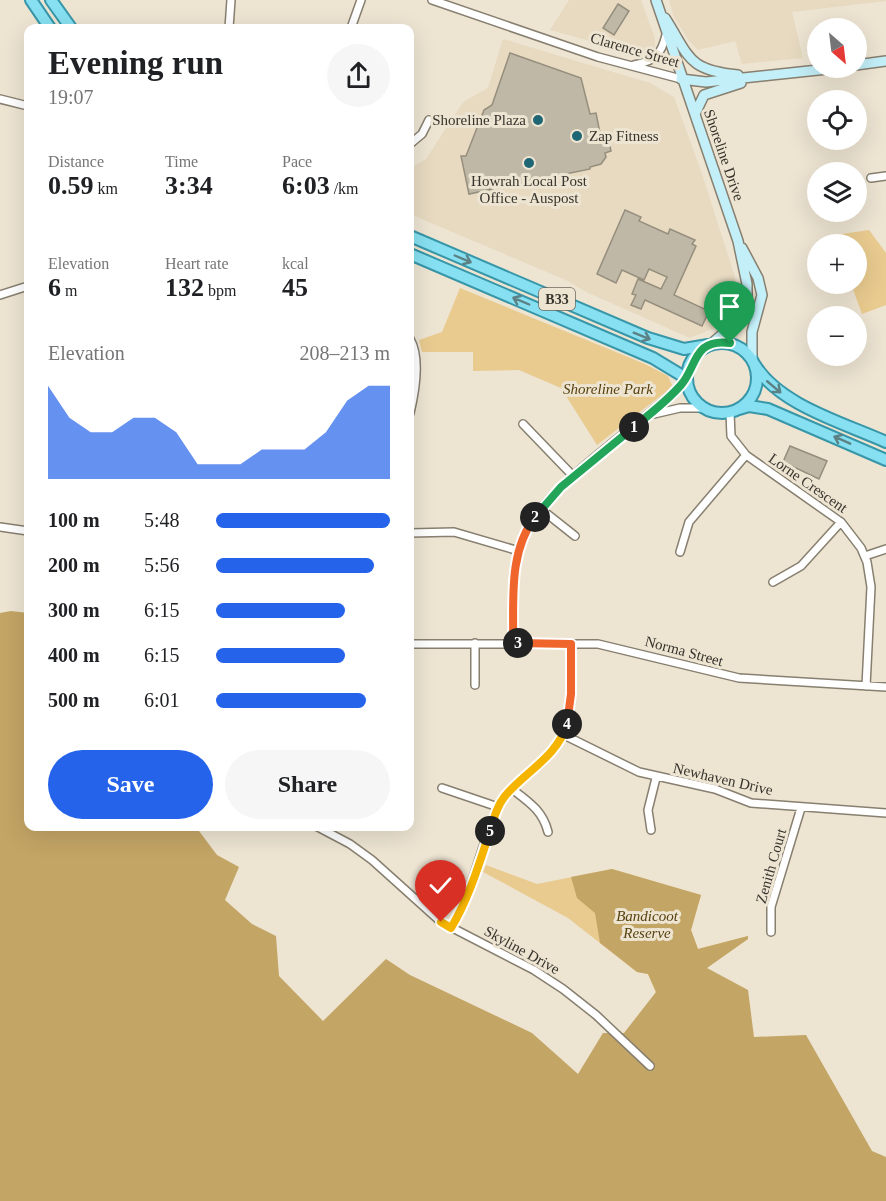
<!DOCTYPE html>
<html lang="en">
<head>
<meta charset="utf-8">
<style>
  body { margin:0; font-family:"Times New Roman",serif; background:#f6f6f6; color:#202124; height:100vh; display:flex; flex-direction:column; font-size:22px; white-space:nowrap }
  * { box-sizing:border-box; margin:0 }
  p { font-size:20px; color:#757577 }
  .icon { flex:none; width:33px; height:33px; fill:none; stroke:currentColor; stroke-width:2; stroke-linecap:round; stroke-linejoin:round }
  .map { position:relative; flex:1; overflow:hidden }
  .side { position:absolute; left:24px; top:24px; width:390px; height:807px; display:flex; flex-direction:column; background:#fff; border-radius:12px; box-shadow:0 6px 24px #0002 }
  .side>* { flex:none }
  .needle { width:39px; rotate:152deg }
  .controls { position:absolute; left:807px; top:18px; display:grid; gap:12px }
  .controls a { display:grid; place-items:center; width:60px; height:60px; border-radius:50%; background:#fff; box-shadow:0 6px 24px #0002; font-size:30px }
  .pin { position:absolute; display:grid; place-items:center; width:51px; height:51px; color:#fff; margin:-62px -26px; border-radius:50% 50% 50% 0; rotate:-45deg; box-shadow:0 0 6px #0007 }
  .pin .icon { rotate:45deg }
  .km { position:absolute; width:30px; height:30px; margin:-15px; border-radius:50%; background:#222; color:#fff; font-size:16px; line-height:30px; text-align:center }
  .round { display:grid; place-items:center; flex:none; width:63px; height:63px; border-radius:32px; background:#f6f6f6 }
  .head { display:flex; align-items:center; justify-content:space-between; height:102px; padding:0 24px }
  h1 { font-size:33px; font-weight:800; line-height:45px }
  .stats { display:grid; grid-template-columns:repeat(3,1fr); gap:9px; height:102px; padding:6px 24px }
  .stats div { display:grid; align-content:center }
  .stats b { font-size:26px; font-weight:800 }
  .stats small { font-size:16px; font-weight:400 }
  .stats p { font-size:16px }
  .chart { height:168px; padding:12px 24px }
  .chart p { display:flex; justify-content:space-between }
  .chart svg { width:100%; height:108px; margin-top:6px; fill:#2563eb; opacity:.7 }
  .action { display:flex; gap:12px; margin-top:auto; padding:12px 24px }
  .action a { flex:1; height:69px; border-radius:36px; background:#2563eb; color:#fff; font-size:24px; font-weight:800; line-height:69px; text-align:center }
  .action a+a { background:#f6f6f6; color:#202124 }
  ul { padding:0 24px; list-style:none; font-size:20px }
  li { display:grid; grid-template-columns:96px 72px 1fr; align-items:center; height:45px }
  li i { height:15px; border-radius:8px; background:#2563eb }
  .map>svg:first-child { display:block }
  .built { fill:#e7dac1 }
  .green { fill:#e9cb8f }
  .forest { fill:#c3a565 }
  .building { fill:#c0b8a6; stroke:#968e7d; stroke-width:1.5 }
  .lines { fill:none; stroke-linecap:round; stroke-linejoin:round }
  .street-casing { stroke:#877f6f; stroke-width:10 }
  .secondary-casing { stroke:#877f6f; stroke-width:12 }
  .primary-casing { stroke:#3796a7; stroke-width:14 }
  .street { stroke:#fff; stroke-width:7 }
  .secondary { stroke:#c3eff8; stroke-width:9 }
  .primary { stroke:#87e0f1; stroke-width:10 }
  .oneway { stroke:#5b8185 }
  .split-1-casing { stroke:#fff; stroke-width:12 }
  .split-2-casing { stroke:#fff; stroke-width:12 }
  .split-3-casing { stroke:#fff; stroke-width:12 }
  .split-4-casing { stroke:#fff; stroke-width:12 }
  .split-5-casing { stroke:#fff; stroke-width:12 }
  .split-6-casing { stroke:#fff; stroke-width:12 }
  .split-1 { stroke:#22a559; stroke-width:8 }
  .split-2 { stroke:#22a559; stroke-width:8 }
  .split-3 { stroke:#f0652b; stroke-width:8 }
  .split-4 { stroke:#f0652b; stroke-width:8 }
  .split-5 { stroke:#f5b400; stroke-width:8 }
  .split-6 { stroke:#f5b400; stroke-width:8 }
  .poi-dot { fill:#1f6675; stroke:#ede4d2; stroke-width:2 }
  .labels { text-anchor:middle; stroke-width:6; stroke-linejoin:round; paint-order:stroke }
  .shield { fill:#ede4d2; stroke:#6e695e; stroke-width:1.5 }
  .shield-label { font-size:14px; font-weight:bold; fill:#37342d }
  .street-label { font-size:15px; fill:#37342d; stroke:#ede4d2 }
  .poi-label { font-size:15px; fill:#37342d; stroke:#ede4d2; text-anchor:end }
  .park-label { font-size:15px; font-style:italic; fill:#57410e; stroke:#ede4d2 }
</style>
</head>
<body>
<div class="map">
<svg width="886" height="1201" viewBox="0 0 886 1201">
  <rect width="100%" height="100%" fill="#ede4d2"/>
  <path class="built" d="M 569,0 L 641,0 L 655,38 L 655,49 L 645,56 L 550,30 Z
    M 669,0 L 886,0 L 886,1 L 792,12 L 803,58 L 742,64 L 735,41 L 698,50 L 689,41 L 674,17 Z
    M 503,39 L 650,83 L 674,97 L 701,171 L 735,277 L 736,287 L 714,328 L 690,338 L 586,292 L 568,281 L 410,214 L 410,168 L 426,159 L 463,102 L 488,88 Z"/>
  <path class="green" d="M 869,230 L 886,253 L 886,305 L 862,314 L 851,284 L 856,284 L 856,244 L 838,244 L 835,235 Z
    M 460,288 L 645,364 L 668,376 L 672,385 L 667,391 L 597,445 L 561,388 L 519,370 L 473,371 L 473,352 L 422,352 L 419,340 L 442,332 Z
    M 486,865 L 537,884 L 612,869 L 701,895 L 691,930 L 698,949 L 748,936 L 748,939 L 706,968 L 671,1029 L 648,974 L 637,972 L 568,918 L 483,872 Z"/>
  <path class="forest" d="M 11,611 L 28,613 L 28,826 L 196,827 L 217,855 L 239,867 L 225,900 L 252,924 L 276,936 L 279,976 L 323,1021 L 386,959 L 410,975 L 532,1033 L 578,1074 L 603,1033 L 624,1033 L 656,992 L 648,974 L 637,972 L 600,943 L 595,913 L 577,898 L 571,877 L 612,869 L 701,895 L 691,930 L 698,949 L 748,936 L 748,939 L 707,968 L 748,990 L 754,1037 L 806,1035 L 872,1151 L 886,1157 L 886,1201 L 0,1201 L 0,613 Z"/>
  <path class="building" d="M 618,4 L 629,11 L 614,35 L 603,28 Z
    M 510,53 L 581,78 L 590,114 L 596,113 L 600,133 L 607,132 L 611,151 L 605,153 L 606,157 L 601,164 L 590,167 L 590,169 L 469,194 L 461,156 L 466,156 L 484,110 L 492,105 Z
    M 625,210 L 641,217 L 639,221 L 668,234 L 670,229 L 695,240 L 692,244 L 696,246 L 674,295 L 709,311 L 702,326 L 645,300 L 641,309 L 631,305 L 636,295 L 632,294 L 638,279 L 661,289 L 667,277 L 649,269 L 644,280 L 622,270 L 616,283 L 597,274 Z
    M 790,446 L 827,461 L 819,479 L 783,462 Z"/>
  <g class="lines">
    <g class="street-casing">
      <path id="street" d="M 432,0 L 598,57 L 681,79
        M 229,28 L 231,0
        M 351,28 L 361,0
        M 634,65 C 655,61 661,55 666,35
        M 0,99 L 28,106
        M 410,144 L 422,134 L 429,120
        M 871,178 L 886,176
        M 0,295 L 28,286
        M 410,339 C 421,358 415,392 410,413
        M 730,413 L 731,436 L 746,455 L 841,522 L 861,548 L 867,562 L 871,587 L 866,686
        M 654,414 L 680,408 L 702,408
        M 523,424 L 574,477
        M 541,509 L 575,536
        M 0,527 L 28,531
        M 410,533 L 454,532 L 519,551
        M 680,552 L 689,522 L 746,455
        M 865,556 L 886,549
        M 773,582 L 801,566 L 841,522
        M 513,643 C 514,609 511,575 521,543 C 539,486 643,427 686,379
        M 410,644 L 598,644 L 739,678 L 886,687
        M 475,685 L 475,643
        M 564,735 L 639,772 L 715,789 L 751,803 L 886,813
        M 442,788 L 498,807
        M 512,789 C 529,802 543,811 548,832
        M 316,826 L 350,844 L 372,860 L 441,922 L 534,970 L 563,989 L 596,1015 L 650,1066
        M 651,830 L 648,810 L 656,778
        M 451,928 C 473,891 480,848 497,809 C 505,791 524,778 538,766 C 577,732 571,691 571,644
        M 771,932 L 771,907 L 801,808"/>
    </g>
    <g class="secondary-casing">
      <path id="secondary" d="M 656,0 L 738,241 L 747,284 L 747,301 L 739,320 L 710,345
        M 665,18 C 690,57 687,70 738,75
        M 856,65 L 886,61
        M 681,79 L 706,82 L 837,68
        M 695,114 L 704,95 L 741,83
        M 742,248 L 758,278 L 762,295 L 752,332 L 752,359"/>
    </g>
    <g class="primary-casing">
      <path id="primary" d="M 31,0 L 50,28
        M 51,0 L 71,28
        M 410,236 L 648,338 L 684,349 L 708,345
        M 410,254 L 653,358 L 686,378
        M687 378a35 35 0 1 1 70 0a35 35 0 1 1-70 0Z
        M 755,365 C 779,405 844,423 886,442
        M 739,409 L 749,406 L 768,409 L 886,460"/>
    </g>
    <use href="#street" class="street"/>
    <use href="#secondary" class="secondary"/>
    <use href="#primary" class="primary"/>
  </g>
  <defs><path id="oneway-shaft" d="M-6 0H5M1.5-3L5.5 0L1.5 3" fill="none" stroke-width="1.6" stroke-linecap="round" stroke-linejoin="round" transform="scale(1.5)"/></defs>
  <g class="oneway">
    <use href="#oneway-shaft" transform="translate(463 259) rotate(23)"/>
    <use href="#oneway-shaft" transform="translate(521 301) rotate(-157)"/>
    <use href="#oneway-shaft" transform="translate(642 336) rotate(22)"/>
    <use href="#oneway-shaft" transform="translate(774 387) rotate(40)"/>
    <use href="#oneway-shaft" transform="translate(842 440) rotate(-156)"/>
  </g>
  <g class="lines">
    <g class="split-1-casing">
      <path id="split-1" d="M 634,427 C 650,414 667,401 681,385 C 697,367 693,338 730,343"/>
    </g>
    <g class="split-2-casing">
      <path id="split-2" d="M 535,517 L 561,487 L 634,427"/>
    </g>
    <g class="split-3-casing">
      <path id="split-3" d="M 518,643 L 513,643 C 514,601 508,553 535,517"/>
    </g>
    <g class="split-4-casing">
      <path id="split-4" d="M 518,643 L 571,644 L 571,694 L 567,724"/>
    </g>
    <g class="split-5-casing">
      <path id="split-5" d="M 490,831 C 494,818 497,806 505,796 C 526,771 557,757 567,724"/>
    </g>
    <g class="split-6-casing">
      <path id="split-6" d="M 441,922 L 451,928 C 469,898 479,864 490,831"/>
    </g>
    <use href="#split-1" class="split-1"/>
    <use href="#split-2" class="split-2"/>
    <use href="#split-3" class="split-3"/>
    <use href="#split-4" class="split-4"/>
    <use href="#split-5" class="split-5"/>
    <use href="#split-6" class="split-6"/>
  </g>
  <g class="poi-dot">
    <circle cx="538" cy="120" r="6"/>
    <circle cx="577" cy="136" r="6"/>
    <circle cx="529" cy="163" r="6"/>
  </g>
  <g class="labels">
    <rect class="shield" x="539" y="288" width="36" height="22" rx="4.5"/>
    <g class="shield-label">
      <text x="557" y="304">B33</text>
    </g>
    <g class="street-label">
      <text transform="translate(635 50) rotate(16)" y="5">Clarence Street</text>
      <text transform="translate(724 155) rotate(71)" y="5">Shoreline Drive</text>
      <text transform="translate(808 483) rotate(35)" y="5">Lorne Crescent</text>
      <text transform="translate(684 651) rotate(15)" y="5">Norma Street</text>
      <text transform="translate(723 779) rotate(13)" y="5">Newhaven Drive</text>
      <text transform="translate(771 866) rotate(-74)" y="5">Zenith Court</text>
      <text transform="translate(522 950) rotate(29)" y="5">Skyline Drive</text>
    </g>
    <g class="poi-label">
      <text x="526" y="125">Shoreline Plaza</text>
      <text x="589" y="141" text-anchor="start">Zap Fitness</text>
      <text x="529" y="186" text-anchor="middle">Howrah Local Post<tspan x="529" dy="17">Office - Auspost</tspan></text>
    </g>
    <g class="park-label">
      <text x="608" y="394">Shoreline Park</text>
      <text x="647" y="921">Bandicoot<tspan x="647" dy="17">Reserve</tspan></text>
    </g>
  </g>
</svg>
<div class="controls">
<a><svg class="needle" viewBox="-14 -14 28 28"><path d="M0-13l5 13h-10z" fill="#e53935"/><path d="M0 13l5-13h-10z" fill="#757577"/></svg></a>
<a><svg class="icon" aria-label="locate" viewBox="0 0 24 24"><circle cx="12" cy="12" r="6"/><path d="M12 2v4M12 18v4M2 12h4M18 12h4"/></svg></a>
<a><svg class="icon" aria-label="layers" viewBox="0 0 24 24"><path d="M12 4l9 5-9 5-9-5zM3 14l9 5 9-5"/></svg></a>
<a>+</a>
<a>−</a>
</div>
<div class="pin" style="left:730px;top:343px;background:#1e9e55"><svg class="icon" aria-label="arrive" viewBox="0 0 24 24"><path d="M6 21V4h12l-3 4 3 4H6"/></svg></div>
<div class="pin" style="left:441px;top:922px;background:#d93025"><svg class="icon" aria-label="check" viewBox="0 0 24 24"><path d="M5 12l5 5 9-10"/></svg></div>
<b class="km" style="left:634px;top:427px">1</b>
<b class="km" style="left:535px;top:517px">2</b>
<b class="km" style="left:518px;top:643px">3</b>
<b class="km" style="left:567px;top:724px">4</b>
<b class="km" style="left:490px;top:831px">5</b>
<section class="side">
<div class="head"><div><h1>Evening run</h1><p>19:07</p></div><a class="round"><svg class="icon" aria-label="share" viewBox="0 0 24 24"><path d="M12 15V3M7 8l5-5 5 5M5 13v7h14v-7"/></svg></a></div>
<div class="stats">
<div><p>Distance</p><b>0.59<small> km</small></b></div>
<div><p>Time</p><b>3:34</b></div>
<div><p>Pace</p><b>6:03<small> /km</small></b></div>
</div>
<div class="stats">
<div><p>Elevation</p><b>6<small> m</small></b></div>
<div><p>Heart rate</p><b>132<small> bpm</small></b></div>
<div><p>kcal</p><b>45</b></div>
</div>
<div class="chart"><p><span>Elevation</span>208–213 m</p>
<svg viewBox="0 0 160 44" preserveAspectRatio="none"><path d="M0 44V6L10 19L20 25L30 25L40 19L50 19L60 25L70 38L80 38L90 38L100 32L110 32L120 32L130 25L140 12L150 6L160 6V44z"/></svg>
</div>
<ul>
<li><b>100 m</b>5:48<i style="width:100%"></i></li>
<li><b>200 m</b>5:56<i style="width:91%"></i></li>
<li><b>300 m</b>6:15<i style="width:74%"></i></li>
<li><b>400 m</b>6:15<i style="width:74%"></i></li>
<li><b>500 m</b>6:01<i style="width:86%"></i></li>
</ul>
<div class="action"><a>Save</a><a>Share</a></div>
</section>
</div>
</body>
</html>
